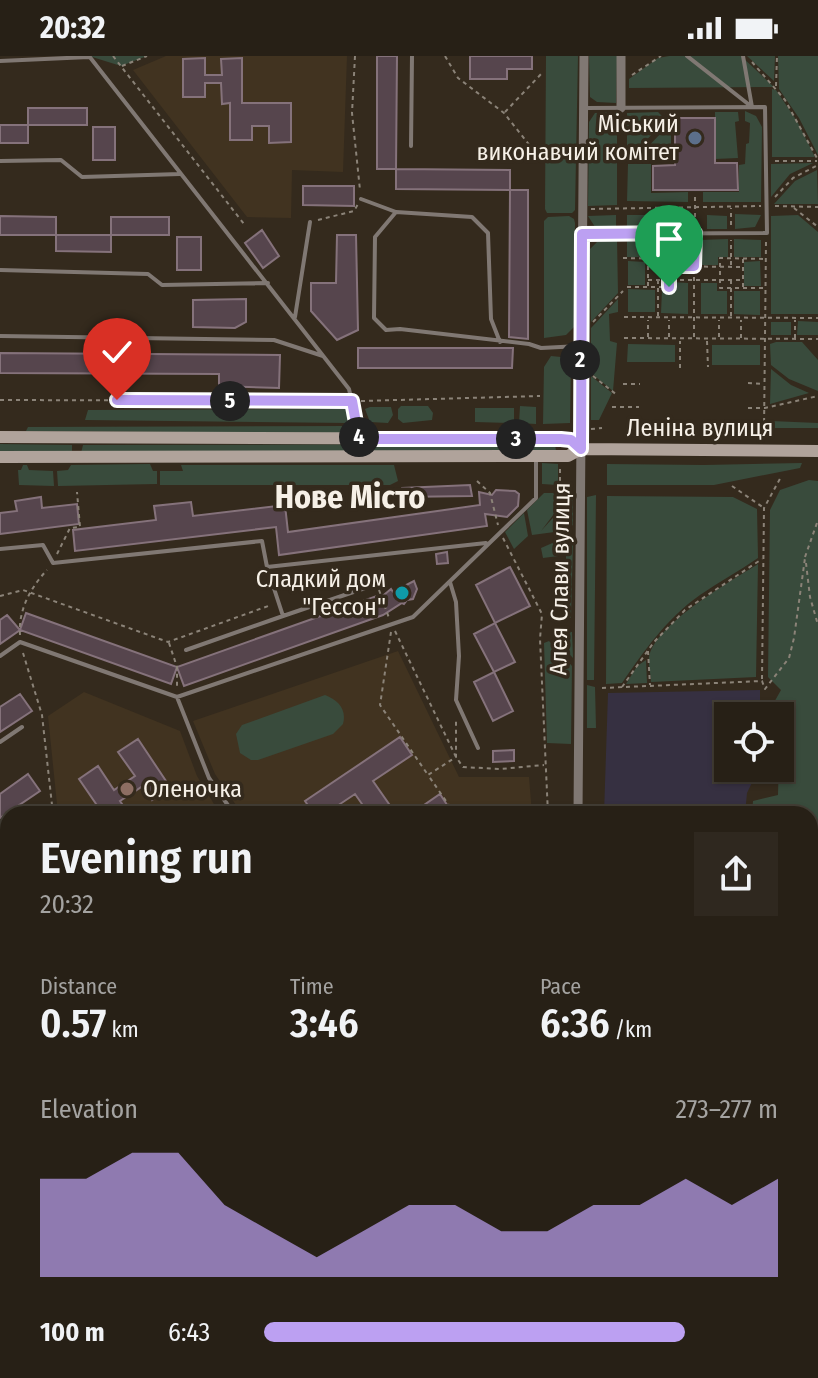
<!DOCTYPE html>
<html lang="en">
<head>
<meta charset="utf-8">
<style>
  body { margin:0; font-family:"Fira Sans Condensed",sans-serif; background:#2f281f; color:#f1f3f6; height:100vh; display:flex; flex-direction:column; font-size:30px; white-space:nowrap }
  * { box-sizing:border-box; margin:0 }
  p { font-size:26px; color:#a4a3a1 }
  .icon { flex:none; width:44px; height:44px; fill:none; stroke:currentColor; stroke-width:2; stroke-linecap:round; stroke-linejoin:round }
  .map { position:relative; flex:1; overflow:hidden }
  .sheet { position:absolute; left:0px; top:750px; width:818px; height:572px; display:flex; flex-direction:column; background:#272016; border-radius:24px 24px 0 0; box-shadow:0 2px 6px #0004,0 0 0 2px #433e35 }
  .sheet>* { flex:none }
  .buttons { position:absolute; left:714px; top:646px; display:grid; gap:16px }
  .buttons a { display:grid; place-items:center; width:80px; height:80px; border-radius:0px; background:#272016; box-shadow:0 2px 6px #0004,0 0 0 2px #433e35; font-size:40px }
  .pin { position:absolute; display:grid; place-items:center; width:68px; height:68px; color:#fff; margin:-82px -34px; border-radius:50% 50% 50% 0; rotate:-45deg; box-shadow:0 0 8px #0007 }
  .pin .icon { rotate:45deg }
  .km { position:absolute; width:40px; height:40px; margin:-20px; border-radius:50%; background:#222; color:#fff; font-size:22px; line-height:40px; text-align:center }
  .round { display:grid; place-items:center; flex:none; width:84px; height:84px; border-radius:0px; background:#2f281f }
  .headline { display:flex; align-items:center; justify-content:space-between; height:136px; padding:0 40px }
  h1 { font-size:44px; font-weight:600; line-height:60px }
  .figures { display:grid; grid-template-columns:repeat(3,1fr); gap:12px; height:136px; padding:8px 40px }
  .figures div { display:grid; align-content:center }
  .figures b { font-size:40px; font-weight:600 }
  .figures small { font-size:22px; font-weight:400 }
  .figures p { font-size:22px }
  .chart { height:224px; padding:16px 40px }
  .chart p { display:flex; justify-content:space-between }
  .chart svg { width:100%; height:144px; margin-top:8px; fill:#bca0f2; opacity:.7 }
  ul { padding:0 40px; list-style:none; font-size:26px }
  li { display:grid; grid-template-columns:128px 96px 1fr; align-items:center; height:60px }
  li i { height:20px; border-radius:10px; background:#bca0f2 }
  .status { display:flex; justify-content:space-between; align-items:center; height:56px; padding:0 40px; background:#272016; direction:ltr }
  .status svg { height:22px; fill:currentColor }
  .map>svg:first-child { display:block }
  .commercial { fill:#363041 }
  .built { fill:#413320 }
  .green { fill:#394b3c }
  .building { fill:#56454d; stroke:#85727b; stroke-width:2 }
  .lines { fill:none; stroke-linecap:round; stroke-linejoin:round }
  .path { stroke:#8b8378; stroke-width:2; stroke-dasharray:4 4; stroke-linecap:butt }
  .lane { stroke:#807873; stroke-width:4 }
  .street { stroke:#807873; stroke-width:9 }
  .secondary { stroke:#b0a39b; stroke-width:12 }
  .route-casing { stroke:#fff; stroke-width:16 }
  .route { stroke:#bca0f2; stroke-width:10 }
  .service-dot { fill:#5c6f8a; stroke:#342a1d; stroke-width:3 }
  .culture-dot { fill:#0f9aa8; stroke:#342a1d; stroke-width:3 }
  .education-dot { fill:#8d6e63; stroke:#342a1d; stroke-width:3 }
  .labels { text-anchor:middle; stroke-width:7; stroke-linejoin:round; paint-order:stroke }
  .poi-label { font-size:24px; fill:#f6f0e7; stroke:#342a1d; text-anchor:end }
  .street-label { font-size:24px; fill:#f6f0e7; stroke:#342a1d }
  .district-label { font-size:32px; font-weight:bold; fill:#f6f0e7; stroke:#342a1d }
</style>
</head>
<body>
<div class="status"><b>20:32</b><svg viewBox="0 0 49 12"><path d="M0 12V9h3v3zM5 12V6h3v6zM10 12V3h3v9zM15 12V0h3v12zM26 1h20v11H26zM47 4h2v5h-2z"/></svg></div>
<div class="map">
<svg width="818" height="1322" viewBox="0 0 818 1322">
  <rect width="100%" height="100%" fill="#342a1d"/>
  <path class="commercial" d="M 760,634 L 760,660 L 728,660 L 728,712 L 759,712 L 747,737 L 745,758 L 604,758 L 608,637 Z"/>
  <path class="built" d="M 166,0 L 347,0 L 343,116 L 292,114 L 291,162 L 247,161 L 133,14 Z
    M 398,595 L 459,721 L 529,721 L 532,758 L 242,758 L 215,718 L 193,665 Z
    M 84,636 L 180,675 L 197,720 L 220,758 L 58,758 L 48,660 Z"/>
  <path class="green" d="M 89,0 L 147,0 L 121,10 Z
    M 546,0 L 578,0 L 575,154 L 572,157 L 547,157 L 545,153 Z
    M 589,0 L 617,0 L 616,47 L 597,46 L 590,41 Z
    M 669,0 L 741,0 L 774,31 L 629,32 L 629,23 L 658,2 Z
    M 747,0 L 775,0 L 774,25 Z
    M 778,0 L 818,0 L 818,99 L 799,62 L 779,33 Z
    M 772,33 L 776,34 L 797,65 L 815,101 L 772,101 Z
    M 745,55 L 756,60 L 762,71 L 761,146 L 703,146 L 703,136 L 739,136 L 739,109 L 745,108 L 746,88 L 749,87 L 750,67 L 745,65 Z
    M 617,56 L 617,149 L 588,150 L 589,66 L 595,57 Z
    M 658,56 L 663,61 L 663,67 L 627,104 L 627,57 Z
    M 715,56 L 738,56 L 739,65 L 735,66 L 738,102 L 715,103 Z
    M 665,73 L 671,75 L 671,102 L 635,104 Z
    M 813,107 L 790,118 L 771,141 L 771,108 Z
    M 628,108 L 651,108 L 651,137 L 688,136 L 688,146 L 627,145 Z
    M 817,114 L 818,148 L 774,148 L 795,125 Z
    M 735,158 L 761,159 L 755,171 L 735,173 Z
    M 616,159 L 616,173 L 595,171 L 588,160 Z
    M 627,159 L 654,159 L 655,172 L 627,173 Z
    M 707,159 L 727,160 L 727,173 L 707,173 Z
    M 798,159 L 818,176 L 818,258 L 771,258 L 771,160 Z
    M 569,160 L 574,163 L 575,167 L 574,271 L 566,279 L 544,282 L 544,165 L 548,161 Z
    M 663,160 L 683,160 L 682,173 L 662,173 Z
    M 617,183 L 618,237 L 591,266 L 590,193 L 597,186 Z
    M 655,183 L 655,201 L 627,201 L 627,183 Z
    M 688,183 L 688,209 L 671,209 L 671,201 L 661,201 L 661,184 Z
    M 728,183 L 728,201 L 718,201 L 718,209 L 701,209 L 700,184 Z
    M 734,183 L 761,184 L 761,201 L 734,201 Z
    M 628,205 L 645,206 L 645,229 L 628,229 Z
    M 760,205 L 761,230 L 744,230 L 744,206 Z
    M 671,226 L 688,227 L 688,258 L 661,257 L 662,234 L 671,234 Z
    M 701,227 L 717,227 L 717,235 L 727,235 L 727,258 L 701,258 Z
    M 628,233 L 655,234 L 655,256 L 628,256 Z
    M 734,235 L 760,235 L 760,259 L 734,258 Z
    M 618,243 L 618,256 L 609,258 L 610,285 L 617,287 L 613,335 L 591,317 L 591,272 Z
    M 798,265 L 818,266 L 818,279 L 797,279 Z
    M 771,266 L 791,266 L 791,279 L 771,279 Z
    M 776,286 L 802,286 L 818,304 L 818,335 L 789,323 L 771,309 L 770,288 Z
    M 628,288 L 675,289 L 675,306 L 627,306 Z
    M 712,289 L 760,289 L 760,309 L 712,309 Z
    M 551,300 L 571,302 L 570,367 L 543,368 L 544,311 Z
    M 771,313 L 791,329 L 809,337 L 770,348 Z
    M 591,320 L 612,337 L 599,364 L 591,364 Z
    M 401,350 L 428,350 L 433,357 L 432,364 L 403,367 L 398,363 L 398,353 Z
    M 520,350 L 536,351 L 536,368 L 519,367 Z
    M 370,351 L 391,351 L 393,359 L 388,367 L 370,366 L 365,353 Z
    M 475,352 L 514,352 L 514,367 L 475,366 Z
    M 346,353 L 350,367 L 85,364 L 88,354 Z
    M 771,365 L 818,367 L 818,372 L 771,372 Z
    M 349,370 L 348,375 L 343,377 L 26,375 L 28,371 Z
    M 0,388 L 72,389 L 72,396 L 0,395 Z
    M 555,388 L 556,395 L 81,397 L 83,389 Z
    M 542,407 L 558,408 L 558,429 L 542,428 Z
    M 802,407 L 800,412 L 714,429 L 607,429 L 607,408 L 704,409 Z
    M 150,408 L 153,415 L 157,415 L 157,428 L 58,430 L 57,415 L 68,414 L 71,409 Z
    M 23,409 L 27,409 L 29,414 L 53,415 L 54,430 L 19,429 L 18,414 L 21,414 Z
    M 181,409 L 394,409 L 398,425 L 390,429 L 160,429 L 160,415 L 183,415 Z
    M 809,424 L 818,425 L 818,959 L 810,959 L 810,758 L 752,758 L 753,745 L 778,739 L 780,660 L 774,660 L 772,650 L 781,634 L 768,621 L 770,454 L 780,434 Z
    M 544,437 L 553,437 L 558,442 L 557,454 L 541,475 L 560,454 L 561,440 L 573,439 L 573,469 L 562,475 L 532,479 L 527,454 Z
    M 596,439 L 594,624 L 587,624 L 587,441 Z
    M 607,440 L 733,441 L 757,453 L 758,502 C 739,515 719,526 700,539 C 667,562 644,595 622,627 L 606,628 Z
    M 524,457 L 528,480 L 514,493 L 505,476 Z
    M 557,485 L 573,486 L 571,562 L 566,562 L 566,499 L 543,502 L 541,492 Z
    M 758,508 L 756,621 L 651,626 C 651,619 648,609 649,601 C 655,568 731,525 758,508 Z
    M 555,573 L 572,576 L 573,602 L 557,585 Z
    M 549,585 L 572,610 L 571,688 L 547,687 L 544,587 Z
    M 646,604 L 647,627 L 626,628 L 637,610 Z
    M 587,629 L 595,631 L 596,672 L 587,672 Z
    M 325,639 C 338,644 347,653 343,668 L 333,678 L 258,704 L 251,704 L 240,697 L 236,678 L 242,669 Z
    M 810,1158 L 818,1160 L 818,1287 L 810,1280 Z
    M 818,1307 L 818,1322 L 783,1322 L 794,1314 L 810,1314 L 810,1308 Z"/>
  <path class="building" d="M 377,0 L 397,0 L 396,113 L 377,113 Z
    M 470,0 L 532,0 L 532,13 L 507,13 L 507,23 L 470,23 Z
    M 205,2 L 205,19 L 222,19 L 221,3 L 242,2 L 242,47 L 291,47 L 291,86 L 269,87 L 269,70 L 252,70 L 252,84 L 230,84 L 230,47 L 222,48 L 221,27 L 205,27 L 205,41 L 183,41 L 183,3 Z
    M 28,52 L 87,52 L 87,69 L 28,69 Z
    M 675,62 L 715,62 L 715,107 L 737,107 L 738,134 L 653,134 L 653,110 L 675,109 Z
    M 0,69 L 28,69 L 28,87 L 0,87 Z
    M 93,71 L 115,71 L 115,104 L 93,104 Z
    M 396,113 L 510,114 L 510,134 L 396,133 Z
    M 303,130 L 354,130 L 354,150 L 303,149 Z
    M 510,134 L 528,134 L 528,283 L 509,281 Z
    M 0,160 L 56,161 L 56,179 L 0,179 Z
    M 111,161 L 169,161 L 169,179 L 111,179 Z
    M 262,174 L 279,200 L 263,212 L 245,187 Z
    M 56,179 L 111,179 L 111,196 L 56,195 Z
    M 337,179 L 356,179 L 358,274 L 337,284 L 311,255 L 311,227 L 336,227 Z
    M 177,181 L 201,181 L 201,214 L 177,214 Z
    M 246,243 L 246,266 L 235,272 L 193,271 L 193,244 Z
    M 358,292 L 513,292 L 512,312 L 358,312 Z
    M 0,297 L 280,299 L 279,332 L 219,330 L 219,318 L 0,317 Z
    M 470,429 L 472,440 L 399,441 L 402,432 Z
    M 496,434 L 515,435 L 519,438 L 518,450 L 507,461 L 485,458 L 487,470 L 279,499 L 276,471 L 75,495 L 73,474 L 156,464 L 154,450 L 191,446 L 193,460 L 285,449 L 288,476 L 480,449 L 479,436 L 492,439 Z
    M 41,441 L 42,452 L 77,448 L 79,468 L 0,478 L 0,457 L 17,455 L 15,445 Z
    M 447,496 L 448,507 L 437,508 L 436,498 Z
    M 510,511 L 530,550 L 495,567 L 476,529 Z
    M 414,525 L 417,533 L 413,543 L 407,544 L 404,548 L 402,547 L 383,559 L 184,630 L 177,611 L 377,540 L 379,543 L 391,533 L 393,536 Z
    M 26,557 L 177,611 L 171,628 L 20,574 Z
    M 7,559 L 20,574 L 0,588 L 0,564 Z
    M 495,567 L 515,606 L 494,616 L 474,578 Z
    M 494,616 L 513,655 L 493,665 L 474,626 Z
    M 20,638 L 32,655 L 0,676 L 0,651 Z
    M 400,681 L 412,699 L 373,725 L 396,758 L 369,758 L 355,738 L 325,758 L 314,758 L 305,745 Z
    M 138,683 L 170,731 L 152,744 L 143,730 L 120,745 L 129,758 L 103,758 L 79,723 L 98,710 L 114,734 L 135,720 L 118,696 Z
    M 514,694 L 514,705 L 493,706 L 493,695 Z
    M 28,718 L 40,735 L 0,762 L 0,738 Z
    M 440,738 L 453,758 L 411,758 Z
    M 8,821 L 8,844 L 0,849 L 0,827 Z
    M 8,1038 L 8,1061 L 0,1062 L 0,1039 Z
    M 8,1278 L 8,1299 L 0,1300 L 0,1280 Z
    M 433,1314 L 460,1314 L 464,1322 L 415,1322 Z"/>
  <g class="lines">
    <path class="path" d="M 113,0 L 244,168
      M 355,0 L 352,57 L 360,134
      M 445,0 L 458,22 L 504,57 L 542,105
      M 752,6 L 785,44 L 818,104
      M 122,10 L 147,0
      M 632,19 L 661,0
      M 776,30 L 777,0
      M 505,56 L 543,16
      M 775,105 L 817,105
      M 775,141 L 793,122 L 818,109
      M 775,150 L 818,151
      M 794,152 L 818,171
      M 591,153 L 761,150
      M 318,164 L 354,155 L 358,148
      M 659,169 L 659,151
      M 695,169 L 695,139
      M 731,169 L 731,152
      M 623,202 L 669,203 L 669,231 L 623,231
      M 658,209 L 659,183
      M 731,209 L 731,184
      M 648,210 L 743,211
      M 648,224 L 742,224
      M 648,230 L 648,204
      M 743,231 L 743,202
      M 763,232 L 720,232 L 720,202 L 765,203
      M 658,260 L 658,223
      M 731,260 L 731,224
      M 624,261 L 818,262
      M 593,266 L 623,235
      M 648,281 L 648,264
      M 669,281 L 669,264
      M 694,281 L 694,184
      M 719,281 L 719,264
      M 624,282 L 818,283
      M 741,282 L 741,264
      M 795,282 L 795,264
      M 707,285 L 708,311
      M 680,312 L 680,285
      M 593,320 L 617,339
      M 748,327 L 764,328
      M 623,328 L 640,328
      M 0,344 L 343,345
      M 361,345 L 540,340
      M 612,351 L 639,351
      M 748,352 L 765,352 L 818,340
      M 591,373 L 602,372
      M 764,374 L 766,186
      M 560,413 L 560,433
      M 477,425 L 490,437 L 498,469
      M 732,430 L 764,452
      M 503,482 L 542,558 L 540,583 L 548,758
      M 57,498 L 70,472 L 80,471 L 77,436
      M 805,501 L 818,464
      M 806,507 L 810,541 L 818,569
      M 379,534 L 389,562
      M 0,540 L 23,534 L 168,586 L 271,549
      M 395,575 L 456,701 L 463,711 L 500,713 L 544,709
      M 391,576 L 380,649 L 428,719
      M 20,579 C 18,554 31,531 47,514
      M 169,587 L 177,611 L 177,631
      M 648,595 L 650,629
      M 23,597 L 42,659 L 53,758
      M 762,623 L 764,452 L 781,421
      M 622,631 L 654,586 L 685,554 L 762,503
      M 602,632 L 762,625 L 765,633 L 789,602 L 794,582 L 805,502
      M 455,758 L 428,719 L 456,701 L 456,665
      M 0,889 L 8,901"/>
    <path class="lane" d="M 89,0 L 349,333 L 359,379
      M 687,0 L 752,51 L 743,0
      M 0,5 L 89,1
      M 411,90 L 412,0
      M 0,105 L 61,104 L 82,121 L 180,118
      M 361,143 L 396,156
      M 585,178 L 767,177 L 765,51 L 586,52
      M 0,214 L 148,218 L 162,229 L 268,227
      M 295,261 L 310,166
      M 0,280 L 274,284 L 323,300
      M 500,286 L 491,263 L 488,177 L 472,161 L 396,156 L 375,181 L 374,262 L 386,274 L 400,273 L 529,288 L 541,292 L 580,290
      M 0,493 L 43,489 L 53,507 L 262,485 L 267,511 L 486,487
      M 267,511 L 283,560 L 371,530
      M 450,526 L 456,546 L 459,600 L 456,644 L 478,692
      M 186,594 L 283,560
      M 0,600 L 20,586 L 177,641 L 413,561 L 536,442 L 536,402
      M 177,641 L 209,722 L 234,758
      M 0,686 L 22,671
      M 21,758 L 30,751
      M 0,772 L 8,767
      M 0,859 L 8,853
      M 810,1030 L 818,1030
      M 810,1068 L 818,1068
      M 0,1071 L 8,1070
      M 0,1103 L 8,1154
      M 0,1179 L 8,1178
      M 0,1312 L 8,1311
      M 473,1314 L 476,1322
      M 649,1314 L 652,1322
      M 608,1322 L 625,1314"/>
    <path class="street" d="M 621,52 L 621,0
      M 578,758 L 584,0
      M 213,1314 L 214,1322"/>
    <path class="secondary" d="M 0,381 L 561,383 L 571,384 L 581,393
      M 0,401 L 568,400 L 581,393 L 818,395
      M 810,1115 L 818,1116
      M 0,1211 L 8,1210"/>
  </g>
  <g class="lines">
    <g class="route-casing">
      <path id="route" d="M 117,344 L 352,345 L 359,383 L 561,383 L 571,384 L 581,393 L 582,178 L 695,177 L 694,210 L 669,210 L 669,231"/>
    </g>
    <use href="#route" class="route"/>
  </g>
  <circle class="service-dot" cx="695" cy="82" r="8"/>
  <circle class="culture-dot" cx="402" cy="537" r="8"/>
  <circle class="education-dot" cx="127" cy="733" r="8"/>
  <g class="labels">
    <g class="poi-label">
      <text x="679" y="76">Міський<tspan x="679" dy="28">виконавчий комітет</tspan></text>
      <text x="386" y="531">Сладкий дом<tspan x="386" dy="28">"Гессон"</tspan></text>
      <text x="143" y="741" text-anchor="start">Оленочка</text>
    </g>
    <g class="street-label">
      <text x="700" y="380">Леніна вулиця</text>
      <text transform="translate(560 523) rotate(-89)" y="8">Алея Слави вулиця</text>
    </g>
    <g class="district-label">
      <text x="350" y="452">Нове Місто</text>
    </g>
  </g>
</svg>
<div class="buttons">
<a><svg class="icon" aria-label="locate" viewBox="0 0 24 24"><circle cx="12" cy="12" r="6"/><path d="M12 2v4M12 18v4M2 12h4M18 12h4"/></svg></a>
</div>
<div class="pin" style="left:669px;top:231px;background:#1e9e55"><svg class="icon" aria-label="arrive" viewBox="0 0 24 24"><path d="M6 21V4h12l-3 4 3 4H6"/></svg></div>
<div class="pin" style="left:117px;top:344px;background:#d93025"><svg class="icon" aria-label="check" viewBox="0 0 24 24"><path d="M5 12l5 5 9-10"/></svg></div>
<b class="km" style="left:580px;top:304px">2</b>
<b class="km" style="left:516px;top:383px">3</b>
<b class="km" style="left:359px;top:381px">4</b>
<b class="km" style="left:230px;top:345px">5</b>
<section class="sheet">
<div class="headline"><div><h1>Evening run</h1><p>20:32</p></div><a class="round"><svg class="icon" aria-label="share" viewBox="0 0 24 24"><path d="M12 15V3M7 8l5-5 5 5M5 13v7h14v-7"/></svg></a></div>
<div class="figures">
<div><p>Distance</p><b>0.57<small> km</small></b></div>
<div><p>Time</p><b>3:46</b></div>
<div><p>Pace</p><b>6:36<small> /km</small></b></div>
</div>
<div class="chart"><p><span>Elevation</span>273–277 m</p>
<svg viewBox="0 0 160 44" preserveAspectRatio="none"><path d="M0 44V14L10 14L20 6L30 6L40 22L50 30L60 38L70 30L80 22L90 22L100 30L110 30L120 22L130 22L140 14L150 22L160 14V44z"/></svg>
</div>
<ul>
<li><b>100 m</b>6:43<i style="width:82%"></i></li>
</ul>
</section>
</div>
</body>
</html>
